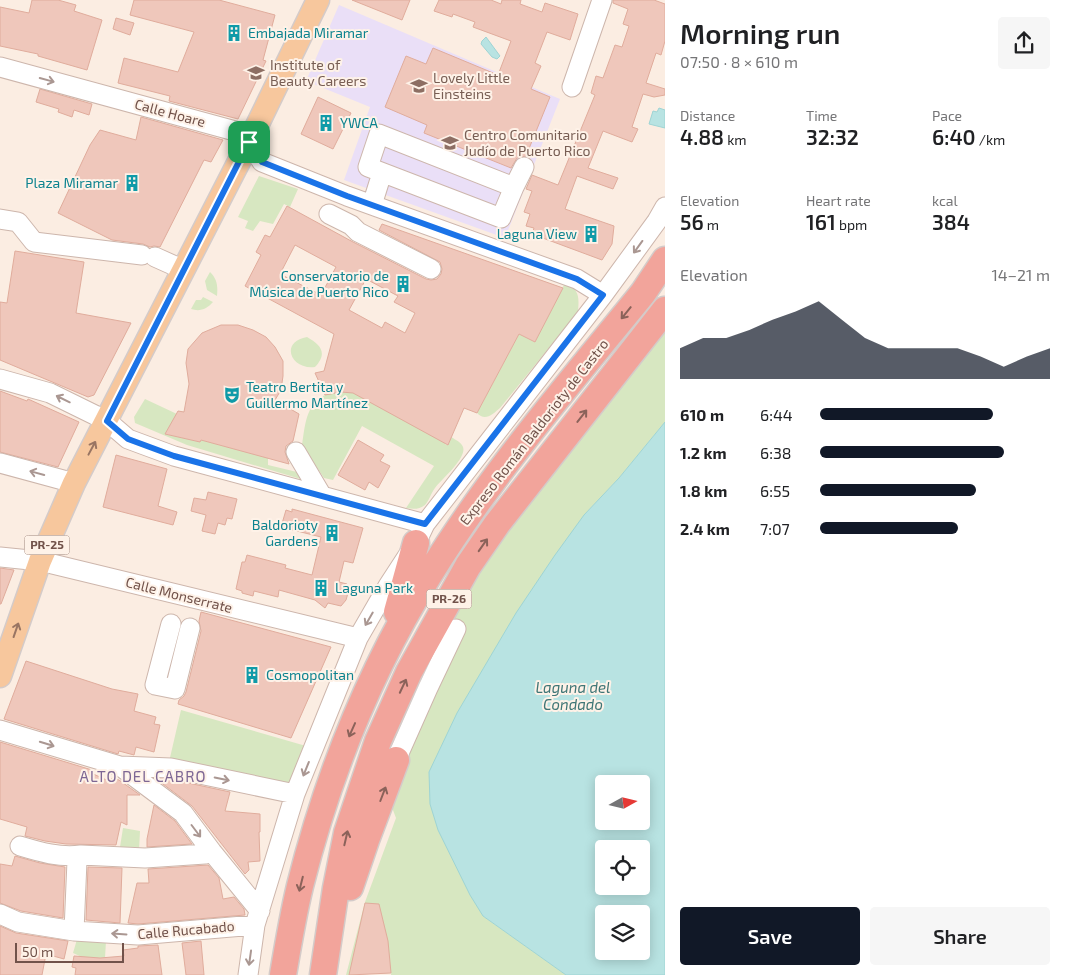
<!DOCTYPE html>
<html lang="en">
<head>
<meta charset="utf-8">
<style>
  body { margin:0; font-family:"Exo 2",sans-serif; background:#f6f6f6; color:#202124; height:100vh; display:flex; flex-direction:column; font-size:19px; white-space:nowrap }
  * { box-sizing:border-box; margin:0 }
  p { font-size:16px; color:#757577 }
  .icon { flex:none; width:28px; height:28px; fill:none; stroke:currentColor; stroke-width:2; stroke-linecap:round; stroke-linejoin:round }
  .map { position:relative; flex:1; overflow:hidden }
  .details { display:flex; flex-direction:column; background:#fff; width:400px }
  .details>* { flex:none }
  .needle { width:32px; rotate:82deg }
  .fabs { position:absolute; left:595px; top:775px; display:grid; gap:10px }
  .fabs a { display:grid; place-items:center; width:55px; height:55px; border-radius:5px; background:#fff; box-shadow:0 2px 12px #0003; font-size:25px }
  .scale { position:absolute; left:15px; bottom:12px; width:109px; box-sizing:border-box; padding-left:5px; border:2px solid #71524a; border-top:0; font-size:14px; line-height:18px; white-space:nowrap; color:#71524a; -webkit-text-stroke:4px #fef2e8; paint-order:stroke }
  .pin { position:absolute; display:grid; place-items:center; width:42px; height:42px; color:#fff; margin:-21px; border-radius:10px; box-shadow:0 2px 8px #0006 }
  .round { display:grid; place-items:center; flex:none; width:52px; height:52px; border-radius:5px; background:#f6f6f6 }
  .summary { display:flex; align-items:center; justify-content:space-between; height:85px; padding:0 15px }
  h1 { font-size:28px; font-weight:600; line-height:38px }
  .figures { display:grid; grid-template-columns:repeat(3,1fr); gap:8px; height:85px; padding:5px 15px }
  .figures div { display:grid; align-content:center }
  .figures b { font-size:21px; font-weight:600 }
  .figures small { font-size:14px; font-weight:400 }
  .figures p { font-size:14px }
  .chart { height:140px; padding:10px 15px }
  .chart p { display:flex; justify-content:space-between }
  .chart svg { width:100%; height:90px; margin-top:5px; fill:#111827; opacity:.7 }
  .button { display:flex; gap:10px; margin-top:auto; padding:10px 15px }
  .button a { flex:1; height:58px; border-radius:5px; background:#111827; color:#fff; font-size:20px; font-weight:600; line-height:58px; text-align:center }
  .button a+a { background:#f6f6f6; color:#202124 }
  ul { padding:0 15px; list-style:none; font-size:16px }
  li { display:grid; grid-template-columns:80px 60px 1fr; align-items:center; height:38px }
  li i { height:12px; border-radius:6px; background:#111827 }
  main { display:flex; flex:1; min-height:0 }
  .map>svg:first-child { display:block }
  .education { fill:#eadff7 }
  .green { fill:#d7e7c1 }
  .water { fill:#b8e3e2; stroke:#9ed4d4; fill-rule:evenodd }
  .building { fill:#efc7bb; stroke:#e0ac9c; fill-rule:evenodd }
  .lines { fill:none; stroke-linecap:round; stroke-linejoin:round }
  .minor-casing { stroke:#cdb6ac; stroke-width:21 }
  .major-casing { stroke:#d4cbc9; stroke-width:25 }
  .highway-casing { stroke:#d4cbc9; stroke-width:29 }
  .minor { stroke:#fff; stroke-width:19 }
  .major { stroke:#f7c79d; stroke-width:22 }
  .highway { stroke:#f2a49b; stroke-width:26 }
  .oneway { stroke:#aa9792 }
  .oneway2 { stroke:#8b625a }
  .oneway3 { stroke:#997563 }
  .route-casing { stroke:#fff; stroke-width:10 }
  .route { stroke:#1a73e8; stroke-width:6 }
  .labels { text-anchor:middle; stroke-width:4; stroke-linejoin:round; paint-order:stroke }
  .shield { fill:#fef2e8; stroke:#9b8279; stroke-width:1 }
  .shield-label { font-size:12px; font-weight:bold; fill:#71524a }
  .culture-label { font-size:14px; fill:#0d838f; stroke:#fef2e8; text-anchor:start }
  .education-label { font-size:14px; fill:#785e54; stroke:#fef2e8; text-anchor:start }
  .street-label { font-size:14px; fill:#71524a; stroke:#fef2e8 }
  .water-label { font-size:15px; font-style:italic; fill:#3f7676; stroke:#fef2e8 }
  .neighbourhood-label { font-size:15px; letter-spacing:1px; fill:#7d6694; stroke:#fef2e8 }
</style>
</head>
<body>
<main>
<div class="map">
<svg width="665" height="975" viewBox="0 0 665 975">
  <rect width="100%" height="100%" fill="#fbede2"/>
  <path class="education" d="M 339,5 L 560,99 L 505,238 L 344,180 L 370,107 L 306,81 Z"/>
  <path class="green" d="M 259,176 L 298,189 L 290,207 L 284,204 L 273,224 L 260,221 L 253,231 L 245,228 L 248,221 L 238,217 Z
    M 210,272 C 217,279 218,285 217,296 L 207,290 L 205,281 Z
    M 565,283 C 580,290 579,297 578,312 L 500,408 C 493,414 485,422 477,413 L 519,334 L 535,342 Z
    M 203,297 L 213,302 C 207,309 200,312 191,309 L 196,300 L 201,300 Z
    M 665,329 L 665,422 L 619,478 L 584,515 L 483,916 L 566,975 L 391,975 L 391,973 L 346,975 L 365,902 L 396,818 L 380,776 L 382,763 L 428,657 L 456,607 L 510,527 Z
    M 307,337 C 321,345 328,353 315,367 C 291,370 279,342 307,337 Z
    M 341,392 L 353,393 L 450,436 L 445,444 L 447,445 L 451,437 C 456,440 461,442 463,447 C 467,458 442,479 435,488 C 431,493 429,501 425,505 C 419,510 412,509 406,508 L 434,466 L 362,426 L 333,480 L 324,478 L 302,445 C 305,427 305,405 325,395 C 329,393 336,393 341,392 Z
    M 145,399 L 177,414 L 166,434 L 200,442 L 201,440 L 268,458 L 268,465 L 297,472 L 304,480 L 187,445 L 135,423 L 134,417 Z
    M 181,710 L 306,746 L 292,787 L 169,762 Z
    M 123,828 L 140,831 L 139,851 L 120,847 Z
    M 78,936 L 106,941 L 105,958 L 103,959 L 82,957 L 73,953 Z"/>
  <path class="water" d="M 486,37 L 500,56 L 497,59 L 492,57 L 481,44 L 482,41 Z
    M 659,108 L 665,110 L 665,128 L 649,124 L 653,111 L 657,112 Z
    M 665,422 L 665,975 L 566,975 L 483,916 L 470,895 L 438,830 L 430,804 L 429,772 L 457,713 L 516,613 L 555,555 L 584,515 L 619,478 ZM 604,784 L 641,784 L 641,821 L 604,821 ZM 604,849 L 641,849 L 641,886 L 604,886 ZM 604,914 L 641,914 L 641,951 L 604,951 Z"/>
  <path class="building" d="M 32,0 L 58,0 L 76,5 L 74,11 L 102,20 L 87,70 L 38,56 L 38,54 L 0,46 L 0,7 L 29,13 Z
    M 134,0 L 219,0 L 275,15 L 263,60 L 266,61 L 238,119 L 169,101 L 170,96 L 118,83 L 124,58 L 178,72 L 194,32 L 130,15 Z
    M 352,0 L 410,0 L 402,20 Z
    M 439,0 L 491,0 L 501,4 L 502,0 L 521,0 L 520,4 L 542,12 L 545,3 L 578,14 L 570,40 L 547,32 L 535,63 L 541,66 L 531,89 L 550,97 L 526,156 L 517,158 L 511,168 L 424,133 L 427,125 L 385,107 L 406,56 L 426,64 L 433,48 L 498,75 L 511,41 L 473,27 L 475,22 L 453,14 L 452,17 L 434,11 Z
    M 613,0 L 654,0 L 665,4 L 665,41 L 661,55 L 656,53 L 646,83 L 665,89 L 665,95 L 654,97 L 643,94 L 632,127 L 638,129 L 632,142 L 603,131 L 588,168 L 618,178 L 613,189 L 577,176 L 565,209 L 614,226 L 612,244 L 602,260 L 532,234 L 534,228 L 526,226 L 530,214 L 524,212 L 532,191 L 526,189 L 532,175 L 558,185 L 595,95 L 591,93 L 596,76 L 603,78 L 615,45 L 622,47 L 629,26 L 623,24 L 628,9 L 613,3 Z
    M 116,18 L 134,23 L 130,35 L 113,29 Z
    M 40,89 L 92,104 L 89,115 L 74,110 L 72,117 L 58,112 L 59,109 L 36,102 Z
    M 318,97 L 351,113 L 333,149 L 301,134 Z
    M 141,117 L 223,140 L 211,162 L 204,160 L 160,247 L 154,246 L 150,247 L 143,244 L 112,240 L 58,213 L 90,145 L 100,130 L 136,140 Z
    M 287,206 L 353,242 L 426,279 L 431,280 L 437,279 L 441,274 L 442,269 L 440,262 L 379,230 L 382,224 L 563,288 L 535,342 L 519,334 L 477,413 L 464,408 L 448,445 L 353,393 L 341,392 L 325,395 L 315,373 L 324,371 L 334,334 L 245,286 L 261,255 L 256,252 L 265,235 L 270,237 ZM 295,245 L 336,267 L 321,295 L 280,274 ZM 366,279 L 398,296 L 394,302 L 415,313 L 405,333 L 385,322 L 382,328 L 349,310 Z
    M 15,251 L 84,262 L 76,313 L 131,323 L 94,395 L 88,397 L 0,360 L 0,302 L 7,303 Z
    M 221,325 L 238,325 L 253,330 L 266,337 L 275,347 L 283,361 L 283,376 L 281,390 L 275,400 L 299,414 L 293,441 L 286,446 L 285,452 L 289,464 L 201,440 L 200,442 L 165,434 L 178,411 L 184,412 L 189,384 L 186,363 L 188,349 L 202,333 Z
    M 0,391 L 27,401 L 28,399 L 79,422 L 58,467 L 0,452 Z
    M 358,440 L 384,455 L 380,461 L 390,466 L 378,488 L 369,482 L 365,490 L 338,475 Z
    M 116,455 L 167,469 L 158,506 L 177,512 L 173,525 L 103,507 Z
    M 208,492 L 237,499 L 232,519 L 227,518 L 225,525 L 218,523 L 215,534 L 202,531 L 206,515 L 191,511 L 194,498 L 206,500 Z
    M 292,509 L 363,528 L 353,563 L 344,561 L 339,582 L 347,584 L 348,593 L 346,600 L 341,606 L 328,603 L 325,608 L 315,600 L 279,590 L 278,597 L 254,591 L 253,596 L 242,593 L 242,591 L 236,589 L 242,562 L 245,562 L 247,555 L 286,565 L 285,568 L 312,575 L 321,537 L 281,527 L 286,510 L 292,512 Z
    M 0,568 L 14,570 L 1,604 L 0,604 Z
    M 201,612 L 331,647 L 291,738 L 178,704 L 179,700 L 184,696 L 186,692 L 201,631 L 199,621 Z
    M 26,661 L 112,689 L 138,694 L 134,711 L 156,717 L 154,724 L 160,725 L 154,752 L 136,747 L 134,755 L 119,751 L 118,754 L 4,719 Z
    M 0,742 L 92,770 L 91,773 L 111,782 L 112,778 L 119,780 L 140,795 L 127,795 L 127,825 L 121,822 L 116,845 L 66,844 L 45,841 L 25,836 L 27,827 L 0,819 Z
    M 160,779 L 170,779 L 230,792 L 225,811 L 260,814 L 260,832 L 259,832 L 260,861 L 248,862 L 249,870 L 245,874 L 192,806 L 159,781 Z
    M 154,805 L 175,821 L 192,844 L 147,847 L 147,839 Z
    M 15,856 L 40,863 L 65,867 L 63,918 L 21,911 L 0,903 L 0,864 L 12,866 Z
    M 208,865 L 219,878 L 223,899 L 234,897 L 244,909 L 245,915 L 138,924 L 128,923 L 137,883 L 149,883 L 148,869 Z
    M 88,867 L 122,868 L 120,923 L 86,920 Z
    M 365,903 L 379,904 L 388,941 L 391,973 L 349,975 Z
    M 0,926 L 16,933 L 68,941 L 64,959 L 46,954 L 42,975 L 0,975 Z
    M 201,941 L 204,975 L 186,975 L 182,943 Z
    M 158,945 L 162,975 L 75,975 L 76,968 L 72,967 L 74,956 L 100,958 L 124,956 L 123,950 L 138,948 L 138,946 Z"/>
  <g class="lines">
    <g class="minor-casing">
      <path id="minor" d="M 0,67 L 235,131 L 249,142 L 262,162 L 347,196 L 577,279 L 603,295
        M 572,87 L 602,0
        M 379,134 L 514,187 L 501,218 L 368,167 Z
        M 514,187 L 524,167
        M 372,205 L 382,173
        M 329,214 L 351,225 L 358,232 L 431,269
        M 0,219 L 18,222 L 34,242 L 142,255
        M 155,257 L 184,270
        M 0,379 L 50,393 L 107,421 L 128,439 L 174,456 L 425,524
        M 296,452 L 322,496
        M 0,463 L 74,483
        M 0,557 L 40,561 L 358,638
        M 171,624 L 155,685 L 175,689 L 190,628
        M 0,730 L 120,766 L 171,768 L 295,794
        M 396,760 L 428,688 L 456,629
        M 120,766 L 183,813 L 212,852 L 260,911
        M 20,846 C 40,852 60,858 81,855
        M 0,914 L 18,922 L 74,931 L 138,935 L 255,925
        M 74,931 L 77,861 L 81,855 L 145,858 L 205,854 L 212,852
        M 248,975 L 255,925 L 295,794 L 358,638 L 388,586 L 416,543 L 425,524 L 603,295 L 657,221 L 665,207"/>
    </g>
    <g class="major-casing">
      <path id="major" d="M 0,676 L 40,561 L 74,483 L 249,142 L 318,0"/>
    </g>
    <g class="highway-casing">
      <path id="highway" d="M 397,612 L 416,543
        M 350,887 L 366,840 L 396,760
        M 283,975 C 288,945 293,915 300,886 C 327,778 370,670 429,575 C 491,474 569,384 643,293 L 665,260
        M 323,975 L 336,888 L 347,833 L 378,741 L 409,672 L 468,566 L 497,524 L 665,310"/>
    </g>
    <use href="#minor" class="minor"/>
    <use href="#major" class="major"/>
    <use href="#highway" class="highway"/>
  </g>
  <defs><path id="oneway-shaft" d="M-6 0H5M1.5-3L5.5 0L1.5 3" fill="none" stroke-width="1.6" stroke-linecap="round" stroke-linejoin="round" transform="scale(1.25)"/></defs>
  <g class="oneway">
    <use href="#oneway-shaft" transform="translate(47 80) rotate(15)"/>
    <use href="#oneway-shaft" transform="translate(638 247) rotate(126)"/>
    <use href="#oneway-shaft" transform="translate(63 399) rotate(-154)"/>
    <use href="#oneway-shaft" transform="translate(37 473) rotate(-165)"/>
    <use href="#oneway-shaft" transform="translate(369 619) rotate(120)"/>
    <use href="#oneway-shaft" transform="translate(47 744) rotate(17)"/>
    <use href="#oneway-shaft" transform="translate(306 769) rotate(112)"/>
    <use href="#oneway-shaft" transform="translate(222 779) rotate(12)"/>
    <use href="#oneway-shaft" transform="translate(196 831) rotate(53)"/>
    <use href="#oneway-shaft" transform="translate(119 934) rotate(-176)"/>
    <use href="#oneway-shaft" transform="translate(250 958) rotate(98)"/>
  </g>
  <g class="oneway2">
    <use href="#oneway-shaft" transform="translate(626 313) rotate(129)"/>
    <use href="#oneway-shaft" transform="translate(582 416) rotate(-52)"/>
    <use href="#oneway-shaft" transform="translate(483 545) rotate(-55)"/>
    <use href="#oneway-shaft" transform="translate(403 686) rotate(-65)"/>
    <use href="#oneway-shaft" transform="translate(352 730) rotate(114)"/>
    <use href="#oneway-shaft" transform="translate(383 794) rotate(-69)"/>
    <use href="#oneway-shaft" transform="translate(346 838) rotate(-77)"/>
    <use href="#oneway-shaft" transform="translate(301 884) rotate(104)"/>
  </g>
  <g class="oneway3">
    <use href="#oneway-shaft" transform="translate(92 448) rotate(-62)"/>
    <use href="#oneway-shaft" transform="translate(16 630) rotate(-71)"/>
  </g>
  <g class="lines">
    <g class="route-casing">
      <path id="route" d="M 249,142 L 262,162 L 347,196 L 577,279 L 603,295 L 425,524 L 174,456 L 128,439 L 107,421 Z"/>
    </g>
    <use href="#route" class="route"/>
  </g>
  <defs>
    <g id="building-bare" transform="scale(1.35)"><path d="M-4-6H4V6H1V3H-1V6H-4ZM-2.5-4.3h1.7v1.8h-1.7ZM.8-4.3h1.7v1.8H.8ZM-2.5-1h1.7V.8h-1.7ZM.8-1h1.7V.8H.8Z" fill="#0f9aa8" stroke="#fef2e8" stroke-width="2.5" paint-order="stroke"/></g>
    <g id="school-bare" transform="scale(1.35)"><path d="M0-5L7-2L0 1L-7-2ZM-4 1L0 2.5L4 1V4Q0 6-4 4Z" fill="#8d6e63" stroke="#fef2e8" stroke-width="2.5" paint-order="stroke"/></g>
    <g id="theatre-bare" transform="scale(1.35)"><path d="M-5-5.5Q0-4 5-5.5V0Q5 5 0 6Q-5 5-5 0ZM-3.3-2.5H-1v1.5H-3.3ZM1-2.5H3.3v1.5H1ZM-2.8 1Q0 5.5 2.8 1Z" fill="#0f9aa8" stroke="#fef2e8" stroke-width="2.5" paint-order="stroke"/></g>
  </defs>
  <g fill-rule="evenodd">
    <use href="#building-bare" x="234" y="33"/>
    <use href="#school-bare" x="256" y="73"/>
    <use href="#school-bare" x="419" y="86"/>
    <use href="#building-bare" x="326" y="123"/>
    <use href="#school-bare" x="450" y="143"/>
    <use href="#building-bare" x="132" y="183"/>
    <use href="#building-bare" x="591" y="234"/>
    <use href="#building-bare" x="403" y="284"/>
    <use href="#theatre-bare" x="232" y="395"/>
    <use href="#building-bare" x="332" y="533"/>
    <use href="#building-bare" x="321" y="588"/>
    <use href="#building-bare" x="252" y="675"/>
  </g>
  <g class="labels">
    <g class="shield">
      <rect x="24.5" y="535.5" width="45" height="19" rx="4"/>
      <rect x="426.5" y="589.5" width="45" height="19" rx="4"/>
    </g>
    <g class="shield-label">
      <text x="47" y="549">PR-25</text>
      <text x="449" y="603">PR-26</text>
    </g>
    <g class="culture-label">
      <text x="248" y="38">Embajada Miramar</text>
      <text x="340" y="128">YWCA</text>
      <text x="118" y="188" text-anchor="end">Plaza Miramar</text>
      <text x="577" y="239" text-anchor="end">Laguna View</text>
      <text x="389" y="281" text-anchor="end">Conservatorio de<tspan x="389" dy="16">Música de Puerto Rico</tspan></text>
      <text x="246" y="392">Teatro Bertita y<tspan x="246" dy="16">Guillermo Martínez</tspan></text>
      <text x="318" y="530" text-anchor="end">Baldorioty<tspan x="318" dy="16">Gardens</tspan></text>
      <text x="335" y="593">Laguna Park</text>
      <text x="266" y="680">Cosmopolitan</text>
    </g>
    <g class="education-label">
      <text x="270" y="70">Institute of<tspan x="270" dy="16">Beauty Careers</tspan></text>
      <text x="433" y="83">Lovely Little<tspan x="433" dy="16">Einsteins</tspan></text>
      <text x="464" y="140">Centro Comunitario<tspan x="464" dy="16">Judío de Puerto Rico</tspan></text>
    </g>
    <g class="street-label">
      <text transform="translate(170 113) rotate(15)" y="5">Calle Hoare</text>
      <text transform="translate(534 432) rotate(-52)" y="5">Expreso Román Baldorioty de Castro</text>
      <text transform="translate(179 595) rotate(14)" y="5">Calle Monserrate</text>
      <text transform="translate(186 930) rotate(-5)" y="5">Calle Rucabado</text>
    </g>
    <g class="water-label">
      <text x="573" y="693">Laguna del<tspan x="573" dy="17">Condado</tspan></text>
    </g>
    <g class="neighbourhood-label">
      <text x="143" y="782">ALTO DEL CABRO</text>
    </g>
  </g>
</svg>
<div class="fabs">
<a><svg class="needle" viewBox="-14 -14 28 28"><path d="M0-13l5 13h-10z" fill="#e53935"/><path d="M0 13l5-13h-10z" fill="#757577"/></svg></a>
<a><svg class="icon" aria-label="locate" viewBox="0 0 24 24"><circle cx="12" cy="12" r="6"/><path d="M12 2v4M12 18v4M2 12h4M18 12h4"/></svg></a>
<a><svg class="icon" aria-label="layers" viewBox="0 0 24 24"><path d="M12 4l9 5-9 5-9-5zM3 14l9 5 9-5"/></svg></a>
</div>
<div class="scale">50 m</div>
<div class="pin" style="left:249px;top:142px;background:#1e9e55"><svg class="icon" aria-label="arrive" viewBox="0 0 24 24"><path d="M6 21V4h12l-3 4 3 4H6"/></svg></div>
</div>
<section class="details">
<div class="summary"><div><h1>Morning run</h1><p>07:50 · 8 × 610 m</p></div><a class="round"><svg class="icon" aria-label="share" viewBox="0 0 24 24"><path d="M12 15V3M7 8l5-5 5 5M5 13v7h14v-7"/></svg></a></div>
<div class="figures">
<div><p>Distance</p><b>4.88<small> km</small></b></div>
<div><p>Time</p><b>32:32</b></div>
<div><p>Pace</p><b>6:40<small> /km</small></b></div>
</div>
<div class="figures">
<div><p>Elevation</p><b>56<small> m</small></b></div>
<div><p>Heart rate</p><b>161<small> bpm</small></b></div>
<div><p>kcal</p><b>384</b></div>
</div>
<div class="chart"><p><span>Elevation</span>14–21 m</p>
<svg viewBox="0 0 160 44" preserveAspectRatio="none"><path d="M0 44V29L10 24L20 24L30 20L40 15L50 11L60 6L70 15L80 24L90 29L100 29L110 29L120 29L130 33L140 38L150 33L160 29V44z"/></svg>
</div>
<ul>
<li><b>610 m</b>6:44<i style="width:75%"></i></li>
<li><b>1.2 km</b>6:38<i style="width:80%"></i></li>
<li><b>1.8 km</b>6:55<i style="width:68%"></i></li>
<li><b>2.4 km</b>7:07<i style="width:60%"></i></li>
</ul>
<div class="button"><a>Save</a><a>Share</a></div>
</section>
</main>
</body>
</html>
